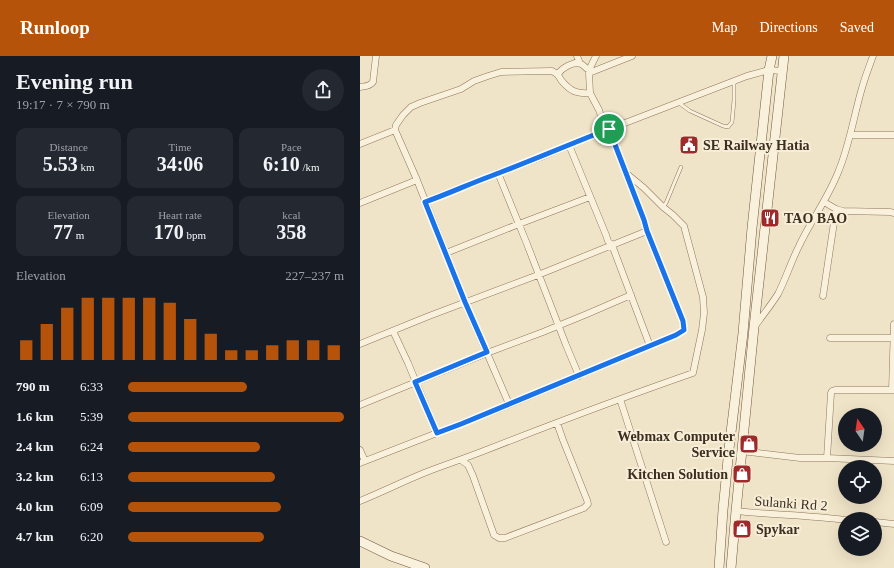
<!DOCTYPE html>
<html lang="en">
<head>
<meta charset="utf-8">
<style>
  body { margin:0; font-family:Georgia,serif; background:#242831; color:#f1f3f6; height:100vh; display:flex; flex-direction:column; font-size:15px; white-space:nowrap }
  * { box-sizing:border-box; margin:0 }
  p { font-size:13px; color:#9ea1a6 }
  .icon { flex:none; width:22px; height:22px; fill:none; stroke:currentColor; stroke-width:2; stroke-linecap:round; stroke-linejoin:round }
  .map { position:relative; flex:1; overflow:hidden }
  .side { display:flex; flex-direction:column; background:#171b24; width:360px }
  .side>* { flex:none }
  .needle { width:26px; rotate:347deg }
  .fabs { position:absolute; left:478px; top:352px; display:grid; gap:8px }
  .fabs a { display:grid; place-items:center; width:44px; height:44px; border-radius:50%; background:#171b24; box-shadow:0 4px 16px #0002; font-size:20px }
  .pin { position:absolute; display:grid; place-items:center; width:34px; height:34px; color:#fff; margin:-17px; border:2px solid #fff; border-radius:50%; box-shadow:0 1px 4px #0007 }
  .round { display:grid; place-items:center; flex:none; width:42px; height:42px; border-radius:21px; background:#242831 }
  .overview { display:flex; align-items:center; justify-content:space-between; height:68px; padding:0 16px }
  h1 { font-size:22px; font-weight:700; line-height:30px }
  .metrics { display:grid; grid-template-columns:repeat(3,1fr); gap:6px; height:68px; padding:4px 16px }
  .metrics div { display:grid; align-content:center; border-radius:10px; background:#242831; text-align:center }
  .metrics b { font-size:20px; font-weight:700 }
  .metrics small { font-size:11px; font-weight:400 }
  .metrics p { font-size:11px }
  .chart { height:112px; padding:8px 16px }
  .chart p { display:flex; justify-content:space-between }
  .chart svg { width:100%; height:72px; margin-top:4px; stroke:#b45309; stroke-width:6 }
  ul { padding:0 16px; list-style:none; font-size:13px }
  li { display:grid; grid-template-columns:64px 48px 1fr; align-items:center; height:30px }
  li i { height:10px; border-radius:5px; background:#b45309 }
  header { display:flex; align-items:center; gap:24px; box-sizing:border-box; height:56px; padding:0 20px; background:#b45309; color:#fff }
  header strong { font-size:19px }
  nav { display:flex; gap:22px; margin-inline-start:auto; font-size:14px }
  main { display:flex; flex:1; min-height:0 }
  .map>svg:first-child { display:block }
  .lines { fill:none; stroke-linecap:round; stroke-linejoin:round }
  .lane-casing { stroke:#8d765c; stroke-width:4 }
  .street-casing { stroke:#8d765c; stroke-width:7 }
  .secondary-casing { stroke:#6f573f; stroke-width:10 }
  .lane { stroke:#faf1dc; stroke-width:3 }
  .street { stroke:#faf1dc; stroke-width:6 }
  .secondary { stroke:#faf1dc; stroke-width:9 }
  .route-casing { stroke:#fff; stroke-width:8 }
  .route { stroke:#1a73e8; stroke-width:5 }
  .labels { text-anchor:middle; stroke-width:4; stroke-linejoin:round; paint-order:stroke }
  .poi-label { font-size:14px; font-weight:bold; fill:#3d2e20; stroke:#f7eed8; text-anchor:start }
  .street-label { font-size:14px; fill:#3d2e20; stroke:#f7eed8 }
</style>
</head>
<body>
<header>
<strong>Runloop</strong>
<nav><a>Map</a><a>Directions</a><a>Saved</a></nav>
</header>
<main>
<section class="side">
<div class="overview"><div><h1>Evening run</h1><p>19:17 · 7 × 790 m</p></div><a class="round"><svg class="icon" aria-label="share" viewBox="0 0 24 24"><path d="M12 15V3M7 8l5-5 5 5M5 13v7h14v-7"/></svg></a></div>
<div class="metrics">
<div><p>Distance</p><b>5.53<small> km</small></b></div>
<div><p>Time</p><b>34:06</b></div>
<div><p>Pace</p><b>6:10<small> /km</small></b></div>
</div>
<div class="metrics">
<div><p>Elevation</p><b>77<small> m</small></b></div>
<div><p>Heart rate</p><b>170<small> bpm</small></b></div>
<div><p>kcal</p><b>358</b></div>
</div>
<div class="chart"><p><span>Elevation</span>227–237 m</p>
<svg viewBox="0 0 160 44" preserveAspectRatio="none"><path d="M5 44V32M15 44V22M25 44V12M35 44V6M45 44V6M55 44V6M65 44V6M75 44V9M85 44V19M95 44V28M105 44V38M115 44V38M125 44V35M135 44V32M145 44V32M155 44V35"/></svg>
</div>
<ul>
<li><b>790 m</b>6:33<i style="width:55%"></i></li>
<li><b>1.6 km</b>5:39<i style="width:100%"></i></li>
<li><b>2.4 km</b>6:24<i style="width:61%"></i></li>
<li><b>3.2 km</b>6:13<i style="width:68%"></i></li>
<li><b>4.0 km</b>6:09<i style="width:71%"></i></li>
<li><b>4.7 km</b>6:20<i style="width:63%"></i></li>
</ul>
</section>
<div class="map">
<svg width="534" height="512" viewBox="0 0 534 512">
  <rect width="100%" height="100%" fill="#f0e4c8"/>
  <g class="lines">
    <g class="lane-casing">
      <path id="lane" d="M 319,47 L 330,55 L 363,70 L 368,71 L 372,66 L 374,44 L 374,26
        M 303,151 L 306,147 L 321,111"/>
    </g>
    <g class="street-casing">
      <path id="street" d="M 215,7 L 219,5 L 217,0
        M 198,18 C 202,12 213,5 221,8 C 224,9 226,13 229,14 L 236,0
        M 0,31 C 5,30 9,31 13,26 L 16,0
        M 490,79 L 534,79
        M 0,88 L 35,74
        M 209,89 L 246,179 L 248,185 L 252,189 L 290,290
        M 138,117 L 167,188 L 206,289 L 219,320
        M 57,124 L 35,74 L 36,69 L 43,59 L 51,51 L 60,47 L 101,33 L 114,25 L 128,20 L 141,16 L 192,15 C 198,18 198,19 201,24 C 210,35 216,38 230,37
        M 65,146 L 86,138 L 131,120 L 181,101 L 226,82 L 387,20 L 409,14 L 422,15
        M 464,146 L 476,153 L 483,155 L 530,156 L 534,157
        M 0,147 L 57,124 L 105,246 L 149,348
        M 86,197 L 159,168 L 230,141
        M 463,240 L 476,153
        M 395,270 C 403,259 411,249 418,238 C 426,222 431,206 439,190 C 451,164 469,141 479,114 C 490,87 494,59 502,32 C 505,21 509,11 513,0
        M 33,275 L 48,307 L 77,377
        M 470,282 L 534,282
        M 0,288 L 69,260 L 178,219 L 287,175
        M 532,334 L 534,268
        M 260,343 L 306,486
        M 0,349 L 127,297 L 183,276 L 227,258 L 271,239
        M 0,394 L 5,405
        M 381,395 L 440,402 L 467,402 L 534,405
        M 467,402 L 471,337 L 472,335 L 475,334 L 534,334
        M 101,404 L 108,409 L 113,420 L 134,479 L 139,482 L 145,482 L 224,452 L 228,448 L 227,444 L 203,384 L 197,367
        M 0,407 L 136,354 L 316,279 L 324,274 L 323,265 L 287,175 L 284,164 L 249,73 L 244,69 L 239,54 L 230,37 L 229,17 L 272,0
        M 0,445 C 22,436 42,426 64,417 C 84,409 106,402 126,394 C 195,367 264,341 333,317 L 342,274 L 344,257 L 343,241 L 324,170 L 313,159 L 303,151 L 284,132 L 267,118
        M 376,455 C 412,459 449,459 485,464
        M 515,466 L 534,468"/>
    </g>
    <g class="secondary-casing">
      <path id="secondary" d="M 0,485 L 31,500 L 65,512
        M 359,512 L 363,454 L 369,393 L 383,277 L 392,172 L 409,14 L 412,0
        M 371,512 L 376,455 L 394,271 L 424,0"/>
    </g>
    <use href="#lane" class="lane"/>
    <use href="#street" class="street"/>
    <use href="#secondary" class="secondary"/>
  </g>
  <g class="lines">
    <g class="route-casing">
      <path id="route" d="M 249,73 L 284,164 L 287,175 L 323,265 L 324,274 L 316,279 L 101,368 L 77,377 L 55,326 L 127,296 L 105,246 L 65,146 C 88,138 109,128 131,120 C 171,105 210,88 249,73 Z"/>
    </g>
    <use href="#route" class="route"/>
  </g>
  <defs>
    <g id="civic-square" transform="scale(1)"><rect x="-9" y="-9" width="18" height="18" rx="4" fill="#9e2a2b" stroke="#f7eed8"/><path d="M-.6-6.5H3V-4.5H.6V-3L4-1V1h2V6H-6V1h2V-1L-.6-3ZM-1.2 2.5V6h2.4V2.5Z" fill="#fff"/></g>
    <g id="restaurant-square" transform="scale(1)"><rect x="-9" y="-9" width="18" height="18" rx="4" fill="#9e2a2b" stroke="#f7eed8"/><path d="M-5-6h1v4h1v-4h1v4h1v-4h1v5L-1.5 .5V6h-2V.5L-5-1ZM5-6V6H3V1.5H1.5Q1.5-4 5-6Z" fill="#fff"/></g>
    <g id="shop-square" transform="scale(1)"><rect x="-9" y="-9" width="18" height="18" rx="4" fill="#9e2a2b" stroke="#f7eed8"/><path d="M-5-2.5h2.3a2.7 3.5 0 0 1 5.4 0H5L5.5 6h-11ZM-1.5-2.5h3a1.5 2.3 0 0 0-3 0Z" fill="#fff"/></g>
  </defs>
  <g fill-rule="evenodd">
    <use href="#civic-square" x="329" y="89"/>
    <use href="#restaurant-square" x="410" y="162"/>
    <use href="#shop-square" x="389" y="388"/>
    <use href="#shop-square" x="382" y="418"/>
    <use href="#shop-square" x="382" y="473"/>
  </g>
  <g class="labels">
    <g class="poi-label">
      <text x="343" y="94">SE Railway Hatia</text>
      <text x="424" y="167">TAO BAO</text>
      <text x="375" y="385" text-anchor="end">Webmax Computer<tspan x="375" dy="16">Service</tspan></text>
      <text x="368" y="423" text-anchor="end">Kitchen Solution</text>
      <text x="396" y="478">Spykar</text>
    </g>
    <g class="street-label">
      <text transform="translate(431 447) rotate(4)" y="5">Sulanki Rd 2</text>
    </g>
  </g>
</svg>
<div class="fabs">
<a><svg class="needle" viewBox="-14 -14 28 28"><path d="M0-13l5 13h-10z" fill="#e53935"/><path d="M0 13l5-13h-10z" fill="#9ea1a6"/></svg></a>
<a><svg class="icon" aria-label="locate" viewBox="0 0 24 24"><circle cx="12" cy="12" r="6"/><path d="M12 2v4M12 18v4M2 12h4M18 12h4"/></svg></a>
<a><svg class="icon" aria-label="layers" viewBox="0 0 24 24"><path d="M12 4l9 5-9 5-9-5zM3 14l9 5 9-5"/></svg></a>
</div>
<div class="pin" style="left:249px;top:73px;background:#1e9e55"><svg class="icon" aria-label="arrive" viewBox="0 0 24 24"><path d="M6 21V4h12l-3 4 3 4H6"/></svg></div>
</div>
</main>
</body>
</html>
